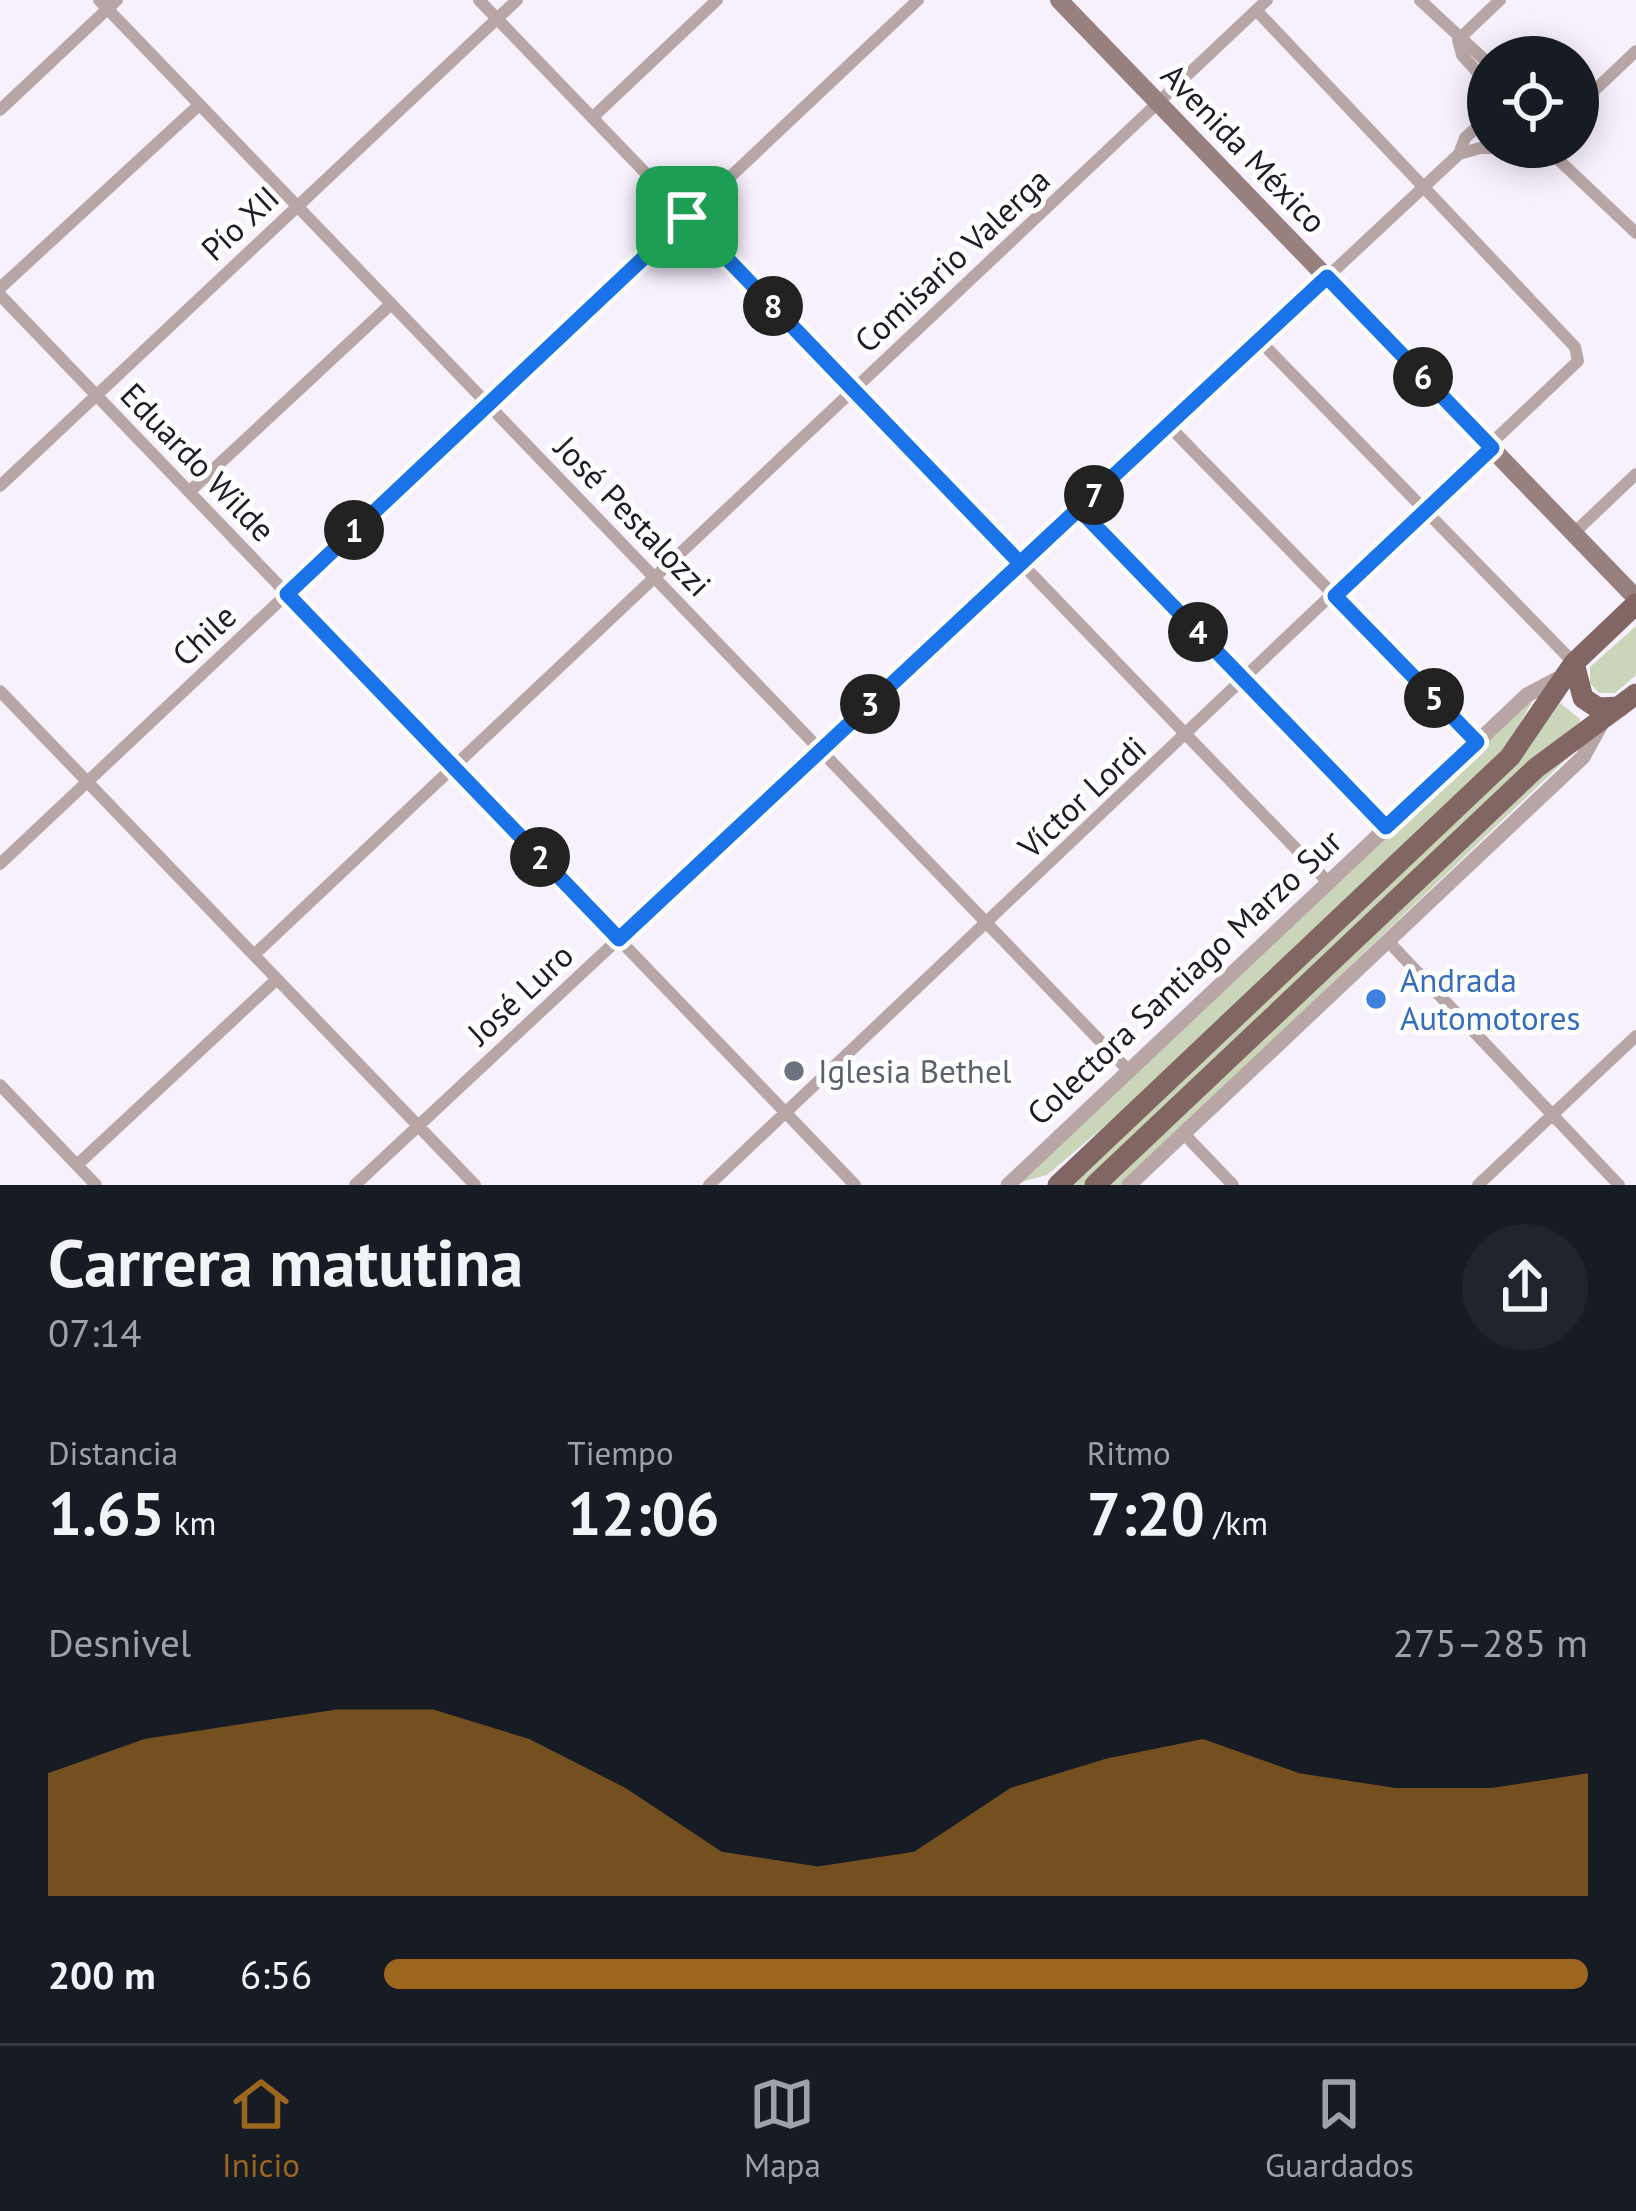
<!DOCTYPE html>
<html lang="es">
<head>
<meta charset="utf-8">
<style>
  body { margin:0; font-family:"PT Sans",sans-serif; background:#20242c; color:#f1f3f6; height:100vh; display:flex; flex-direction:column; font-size:45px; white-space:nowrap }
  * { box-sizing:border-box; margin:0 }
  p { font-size:39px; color:#9ea1a6 }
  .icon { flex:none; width:66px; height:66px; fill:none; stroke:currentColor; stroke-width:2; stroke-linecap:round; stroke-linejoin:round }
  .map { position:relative; height:1185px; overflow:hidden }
  .panel { display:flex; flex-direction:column; background:#171b24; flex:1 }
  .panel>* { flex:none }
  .controls { position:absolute; left:1467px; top:36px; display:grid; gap:24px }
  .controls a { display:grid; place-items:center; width:132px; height:132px; border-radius:50%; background:#171b24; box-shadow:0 6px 30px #0003; font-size:60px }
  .pin { position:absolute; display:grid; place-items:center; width:102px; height:102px; color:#fff; margin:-51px; border-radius:24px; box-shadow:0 6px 18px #0006 }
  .km { position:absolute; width:60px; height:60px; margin:-30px; border-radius:50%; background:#222; color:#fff; font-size:33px; line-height:60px; text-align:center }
  .round { display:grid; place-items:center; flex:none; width:126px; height:126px; border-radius:63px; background:#20242c }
  .summary { display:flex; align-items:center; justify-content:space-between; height:204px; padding:0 48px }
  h1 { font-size:66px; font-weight:700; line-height:90px }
  .stats { display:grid; grid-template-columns:repeat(3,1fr); gap:18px; height:204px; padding:12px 48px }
  .stats div { display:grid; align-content:center }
  .stats b { font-size:60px; font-weight:700 }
  .stats small { font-size:33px; font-weight:400 }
  .stats p { font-size:33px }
  .chart { height:336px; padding:24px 48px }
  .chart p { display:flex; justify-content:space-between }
  .chart svg { width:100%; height:216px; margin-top:12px; fill:#9c661f; opacity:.7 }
  ul { padding:0 48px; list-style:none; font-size:39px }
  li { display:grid; grid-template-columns:192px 144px 1fr; align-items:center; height:90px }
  li i { height:30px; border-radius:15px; background:#9c661f }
  .dock { display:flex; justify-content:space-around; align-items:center; height:168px; border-top:3px solid #363941; background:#171b24; font-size:33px; color:#9ea1a6 }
  .dock a { display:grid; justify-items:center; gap:6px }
  .dock .current { color:#9c661f }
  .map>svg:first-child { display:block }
  .green { fill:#cbd5ba }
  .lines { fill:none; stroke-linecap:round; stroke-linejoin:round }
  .minor { stroke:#b7a6a5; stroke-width:12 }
  .tertiary { stroke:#b7a6a5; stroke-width:15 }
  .secondary { stroke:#98807f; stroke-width:18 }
  .primary { stroke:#826664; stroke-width:21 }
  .route-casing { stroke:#fff; stroke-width:24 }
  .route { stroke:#1a73e8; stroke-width:15 }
  .shop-dot { fill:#3f7fe0; stroke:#fff; stroke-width:4.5 }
  .worship-dot { fill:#6b7280; stroke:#fff; stroke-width:4.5 }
  .labels { text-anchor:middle; stroke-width:10; stroke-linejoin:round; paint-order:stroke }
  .street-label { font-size:33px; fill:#201b25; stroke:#fff }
  .shop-label { font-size:33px; fill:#366cbe; stroke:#fff; text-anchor:start }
  .worship-label { font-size:33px; fill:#5b616d; stroke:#fff; text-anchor:start }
</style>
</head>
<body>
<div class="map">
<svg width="1636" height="1185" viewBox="0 0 1636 1185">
  <rect width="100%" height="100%" fill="#f7f1fd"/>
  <path class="green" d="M 1636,626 L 1636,675 L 1615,693 L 1599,693 L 1590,683 L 1590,667 Z
    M 1536,695 L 1504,752 L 1152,1086 L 1047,1175 L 1017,1183 Z
    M 1560,703 L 1580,719 L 1579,725 L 1519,773 L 1084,1185 L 1069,1185 L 1527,750 Z
    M 1579,747 L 1121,1185 L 1108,1185 L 1534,781 Z"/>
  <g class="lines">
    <path class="minor" d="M 99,0 L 1128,1070
      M 479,0 L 1328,882
      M 1420,0 L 1488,63
      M 1458,40 L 1500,0
      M 1458,40 L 1462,55 L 1488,84
      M 1578,106 L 1636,51
      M 0,110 L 117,0
      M 592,118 L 717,0
      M 1545,147 L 1636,233
      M 1459,154 L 1480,148 L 1567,148
      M 0,288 L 199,105
      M 0,295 L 855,1185
      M 1259,340 L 1574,663
      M 1168,425 L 1477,742
      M 0,486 L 517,0
      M 189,492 L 391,304
      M 1079,509 L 1386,827
      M 1574,533 L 1636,474
      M 0,691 L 475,1185
      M 0,864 L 918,0
      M 1388,941 L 1619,1185
      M 254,955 L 1267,0
      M 0,1085 L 96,1185
      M 1183,1133 L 1233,1185
      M 77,1165 L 277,979
      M 355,1185 L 1459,154 L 1465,138 L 1488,117
      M 709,1185 L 1578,361 L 1575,347 L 1256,10
      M 1478,1185 L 1636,1036"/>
    <path class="tertiary" d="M 1008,1185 L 1527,695 L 1565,675
      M 1129,1185 L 1583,757 L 1604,719"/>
    <path class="secondary" d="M 1059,0 L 1636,598"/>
    <path class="primary" d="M 1574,663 L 1583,698 L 1598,708 L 1619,707
      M 1058,1185 L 1510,757 L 1574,663 L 1636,604
      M 1095,1185 L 1536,768 L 1636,694"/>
  </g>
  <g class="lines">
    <g class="route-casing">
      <path id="route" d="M 687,217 L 287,594 L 619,939 L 1079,509 L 1386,827 L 1477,742 L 1335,596 L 1492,448 L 1327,277 L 1020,563 L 687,217"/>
    </g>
    <use href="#route" class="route"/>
  </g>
  <circle class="shop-dot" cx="1376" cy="999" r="12"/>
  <circle class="worship-dot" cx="794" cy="1071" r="12"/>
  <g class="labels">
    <g class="street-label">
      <text transform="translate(1244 148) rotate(46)" y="12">Avenida México</text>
      <text transform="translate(240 223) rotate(-43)" y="12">Pío XII</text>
      <text transform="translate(952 260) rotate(-43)" y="12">Comisario Valerga</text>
      <text transform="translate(198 462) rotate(46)" y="12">Eduardo Wilde</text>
      <text transform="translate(633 516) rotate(46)" y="12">José Pestalozzi</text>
      <text transform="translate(204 635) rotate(-43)" y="12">Chile</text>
      <text transform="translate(1082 797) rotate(-43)" y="12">Víctor Lordi</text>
      <text transform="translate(1184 977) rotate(-43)" y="12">Colectora Santiago Marzo Sur</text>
      <text transform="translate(520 994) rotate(-43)" y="12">José Luro</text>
    </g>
    <g class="shop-label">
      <text x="1400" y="992">Andrada<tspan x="1400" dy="38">Automotores</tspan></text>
    </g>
    <g class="worship-label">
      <text x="818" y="1083">Iglesia Bethel</text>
    </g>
  </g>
</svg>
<div class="controls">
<a><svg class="icon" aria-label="locate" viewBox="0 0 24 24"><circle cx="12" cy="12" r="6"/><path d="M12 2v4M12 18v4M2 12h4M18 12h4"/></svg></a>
</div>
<div class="pin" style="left:687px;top:217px;background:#1e9e55"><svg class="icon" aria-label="arrive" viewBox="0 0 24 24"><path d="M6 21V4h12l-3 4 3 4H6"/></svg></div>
<b class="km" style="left:354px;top:530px">1</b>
<b class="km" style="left:540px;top:857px">2</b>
<b class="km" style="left:870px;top:704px">3</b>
<b class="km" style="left:1198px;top:632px">4</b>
<b class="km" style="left:1434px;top:698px">5</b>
<b class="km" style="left:1423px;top:377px">6</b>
<b class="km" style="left:1094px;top:495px">7</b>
<b class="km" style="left:773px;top:306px">8</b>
</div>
<section class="panel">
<div class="summary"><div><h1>Carrera matutina</h1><p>07:14</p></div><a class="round"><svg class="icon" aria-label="share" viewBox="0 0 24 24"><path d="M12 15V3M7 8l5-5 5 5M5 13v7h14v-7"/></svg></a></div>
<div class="stats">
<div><p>Distancia</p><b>1.65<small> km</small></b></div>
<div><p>Tiempo</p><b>12:06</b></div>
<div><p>Ritmo</p><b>7:20<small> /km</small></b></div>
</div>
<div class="chart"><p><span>Desnivel</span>275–285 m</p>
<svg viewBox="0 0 160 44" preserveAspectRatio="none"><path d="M0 44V19L10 12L20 9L30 6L40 6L50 12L60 22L70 35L80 38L90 35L100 22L110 16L120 12L130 19L140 22L150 22L160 19V44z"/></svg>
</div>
<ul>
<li><b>200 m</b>6:56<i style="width:100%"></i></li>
</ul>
</section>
<nav class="dock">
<a class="current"><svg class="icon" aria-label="home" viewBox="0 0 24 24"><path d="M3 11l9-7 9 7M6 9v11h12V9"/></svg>Inicio</a>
<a><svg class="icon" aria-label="map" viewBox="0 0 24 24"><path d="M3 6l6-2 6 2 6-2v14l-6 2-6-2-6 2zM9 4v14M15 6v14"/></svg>Mapa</a>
<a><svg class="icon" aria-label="saved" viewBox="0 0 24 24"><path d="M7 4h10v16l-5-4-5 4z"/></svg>Guardados</a>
</nav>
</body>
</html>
